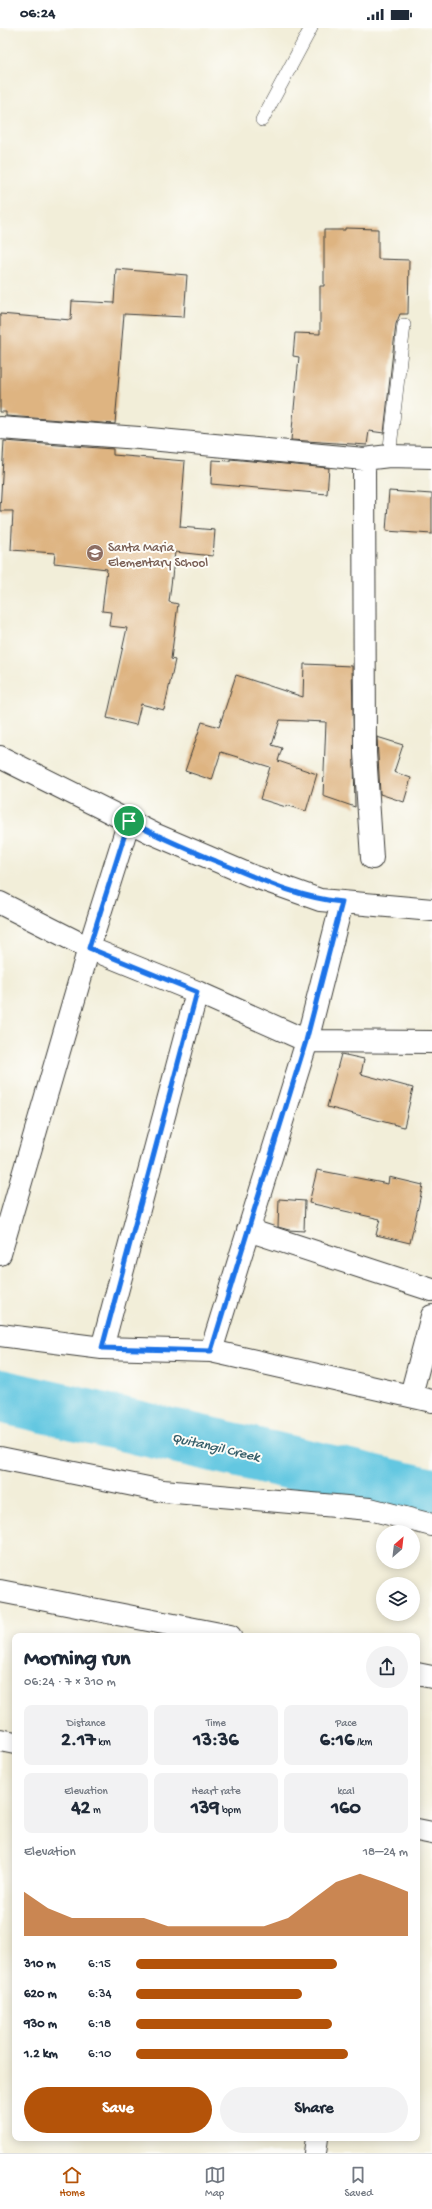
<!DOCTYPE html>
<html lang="en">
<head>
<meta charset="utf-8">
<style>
  body { margin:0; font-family:"Gochi Hand",sans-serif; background:#f2f2f3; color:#1f2937; height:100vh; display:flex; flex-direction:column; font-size:15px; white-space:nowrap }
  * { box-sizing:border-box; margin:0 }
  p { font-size:13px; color:#747a83 }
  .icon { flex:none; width:22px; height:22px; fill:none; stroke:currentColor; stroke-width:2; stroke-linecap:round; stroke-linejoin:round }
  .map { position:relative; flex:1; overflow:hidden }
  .drawer { position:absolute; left:12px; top:1605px; width:408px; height:508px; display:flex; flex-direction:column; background:#fff; border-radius:8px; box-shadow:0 2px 10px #0003 }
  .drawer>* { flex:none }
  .needle { width:26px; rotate:28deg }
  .tools { position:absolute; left:376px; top:1497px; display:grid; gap:8px }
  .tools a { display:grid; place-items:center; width:44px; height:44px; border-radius:50%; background:#fff; box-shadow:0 2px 10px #0003; font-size:20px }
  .pin { position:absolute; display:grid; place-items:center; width:34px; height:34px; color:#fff; margin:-17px; border:2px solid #fff; border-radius:50%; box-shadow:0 1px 4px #0007 }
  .round { display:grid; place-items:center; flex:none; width:42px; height:42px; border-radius:21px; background:#f2f2f3 }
  .overview { display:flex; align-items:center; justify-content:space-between; height:68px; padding:0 12px }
  h1 { font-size:22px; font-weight:700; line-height:30px }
  .metrics { display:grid; grid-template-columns:repeat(3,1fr); gap:6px; height:68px; padding:4px 12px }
  .metrics div { display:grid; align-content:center; border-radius:8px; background:#f2f2f3; text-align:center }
  .metrics b { font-size:20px; font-weight:700 }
  .metrics small { font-size:11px; font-weight:400 }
  .metrics p { font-size:11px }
  .chart { height:112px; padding:8px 12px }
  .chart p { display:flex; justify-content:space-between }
  .chart svg { width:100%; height:72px; margin-top:4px; fill:#b45309; opacity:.7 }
  .cta { display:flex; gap:8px; margin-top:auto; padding:8px 12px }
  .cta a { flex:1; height:46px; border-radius:24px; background:#b45309; color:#fff; font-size:16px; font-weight:700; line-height:46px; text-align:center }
  .cta a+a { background:#f2f2f3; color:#1f2937 }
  ul { padding:0 12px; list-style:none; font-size:13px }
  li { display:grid; grid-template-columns:64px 48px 1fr; align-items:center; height:30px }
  li i { height:10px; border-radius:5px; background:#b45309 }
  .status { display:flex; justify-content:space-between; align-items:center; height:28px; padding:0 20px; background:#fff; direction:ltr }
  .status svg { height:11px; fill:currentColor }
  .dock { display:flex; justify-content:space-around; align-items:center; height:56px; border-top:1px solid #e0e1e3; background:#fff; font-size:11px; color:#747a83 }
  .dock a { display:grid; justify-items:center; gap:2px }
  .dock .selected { color:#b45309 }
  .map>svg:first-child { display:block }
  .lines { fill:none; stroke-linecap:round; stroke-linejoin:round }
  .river { stroke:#63c7e1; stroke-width:54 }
  .building { fill:#deb481 }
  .lane-casing { stroke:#3c3c38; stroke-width:14 }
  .street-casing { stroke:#3c3c38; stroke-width:24 }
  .lane { stroke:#fff; stroke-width:13 }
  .street { stroke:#fff; stroke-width:22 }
  .route-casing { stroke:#fff; stroke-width:8 }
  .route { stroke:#1a73e8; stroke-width:5 }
  .labels { text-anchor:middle; stroke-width:4; stroke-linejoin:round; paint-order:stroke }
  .education-label { font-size:13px; fill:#785e54; stroke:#fdfcf7; text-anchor:start }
  .water-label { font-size:14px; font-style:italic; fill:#38606b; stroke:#fdfcf7 }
</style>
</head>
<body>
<div class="status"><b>06:24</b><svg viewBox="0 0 49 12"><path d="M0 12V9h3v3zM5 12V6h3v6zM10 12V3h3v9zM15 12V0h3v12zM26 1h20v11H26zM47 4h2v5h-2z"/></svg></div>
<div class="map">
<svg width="432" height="2125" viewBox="0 0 432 2125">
  <rect width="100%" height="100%" fill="#fdfcf7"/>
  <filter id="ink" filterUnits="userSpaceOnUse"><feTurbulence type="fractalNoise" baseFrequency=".025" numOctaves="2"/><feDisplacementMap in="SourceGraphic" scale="8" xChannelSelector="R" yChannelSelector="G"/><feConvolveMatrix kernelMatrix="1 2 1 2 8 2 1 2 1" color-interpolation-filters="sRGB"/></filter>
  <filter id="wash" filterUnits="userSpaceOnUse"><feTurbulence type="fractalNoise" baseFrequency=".012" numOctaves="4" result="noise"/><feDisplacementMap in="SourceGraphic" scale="16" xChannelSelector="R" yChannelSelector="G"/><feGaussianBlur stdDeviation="0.9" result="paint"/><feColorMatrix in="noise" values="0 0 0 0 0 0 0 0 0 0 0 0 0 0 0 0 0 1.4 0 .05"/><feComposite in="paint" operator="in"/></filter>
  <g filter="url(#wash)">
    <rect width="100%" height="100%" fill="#f2eed9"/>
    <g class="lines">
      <path class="river" d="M 0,1368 L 432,1467"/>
    </g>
    <g id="blocks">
      <path class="building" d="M 345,200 L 378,201 L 378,231 L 409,232 L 408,286 L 400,286 L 396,296 L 384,405 L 369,403 L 367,417 L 291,412 L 299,329 L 293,328 L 295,305 L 320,306 L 320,258 L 324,258 L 324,202 L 345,202 Z
        M 116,241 L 187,247 L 184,289 L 124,286 L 115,396 L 6,388 L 6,384 L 0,384 L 0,286 L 71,292 L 72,273 L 114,275 Z
        M 4,413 L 113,421 L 113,427 L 185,433 L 180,499 L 215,502 L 213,528 L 175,524 L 169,574 L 178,576 L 171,631 L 175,632 L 164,682 L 141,676 L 136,697 L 107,690 L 127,600 L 109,598 L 111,584 L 102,583 L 107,541 L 54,535 L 55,525 L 11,522 L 13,483 L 0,483 Z
        M 230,431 L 329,440 L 327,466 L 211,456 L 212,432 L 230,433 Z
        M 389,463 L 432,466 L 432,506 L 386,503 Z
        M 304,636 L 352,638 L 355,779 L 323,768 L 326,694 L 280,692 L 272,717 L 282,720 L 278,733 L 317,746 L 306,783 L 286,777 L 286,779 L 260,771 L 270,739 L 221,724 L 212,752 L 185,743 L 202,694 L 219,699 L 236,647 L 303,669 Z
        M 377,709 L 403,717 L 394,744 L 411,750 L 404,774 L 380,766 Z
        M 341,1026 L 364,1031 L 361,1046 L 413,1060 L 404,1099 L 327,1079 Z
        M 317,1142 L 388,1156 L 389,1149 L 423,1157 L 410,1215 L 376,1207 L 380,1191 L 309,1175 Z
        M 279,1171 L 305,1173 L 304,1203 L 289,1202 L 278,1199 Z"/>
    </g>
  </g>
  <g filter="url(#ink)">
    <use href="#blocks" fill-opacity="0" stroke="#3c3c38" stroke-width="1"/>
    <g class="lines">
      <g class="lane-casing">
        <path id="lane" d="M 262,92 L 311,0
          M 389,428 L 404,297"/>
      </g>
      <g class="street-casing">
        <path id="street" d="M 0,400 L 139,410 L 364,431 L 389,428 L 432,429
          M 364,431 L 365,725 L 372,830
          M 0,729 L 154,806 L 250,847 L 320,872 L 432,882
          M 0,875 L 89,920 L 197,964 L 307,1013 L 432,1014
          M 248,1202 L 432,1262
          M 0,1226 L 89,920 L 129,793
          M 0,1307 L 102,1320 L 211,1323 L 432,1373
          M 102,1320 L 197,964
          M 211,1323 L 307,1013 L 342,874
          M 411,1367 L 432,1288
          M 0,1430 L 163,1463 L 370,1481 L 432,1497
          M 0,1563 L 230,1608
          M 417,1646 L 432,1649
          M 0,1712 L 15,1715
          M 417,1802 L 432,1805
          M 315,2125 L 317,2110"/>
      </g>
      <use href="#lane" class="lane"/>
      <use href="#street" class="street"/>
    </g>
  </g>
  <g class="lines" filter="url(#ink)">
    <g class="route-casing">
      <path id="route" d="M 129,793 C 158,809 188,821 218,834 C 257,850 299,870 342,874 L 306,1013 L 211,1323 L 102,1320 L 197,964 L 89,920 Z"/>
    </g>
    <use href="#route" class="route"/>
  </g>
  <defs>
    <g id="school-disc" transform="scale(0.9)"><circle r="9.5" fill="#8d6e63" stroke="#fdfcf7"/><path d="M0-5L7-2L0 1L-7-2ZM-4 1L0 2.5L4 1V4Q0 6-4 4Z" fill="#fff"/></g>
  </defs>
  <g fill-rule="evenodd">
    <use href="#school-disc" x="95" y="525"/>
  </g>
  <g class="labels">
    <g class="education-label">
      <text x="108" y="523">Santa Maria<tspan x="108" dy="15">Elementary School</tspan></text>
    </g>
    <g class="water-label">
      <text transform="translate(216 1418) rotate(13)" y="5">Quitangil Creek</text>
    </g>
  </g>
</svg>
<div class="tools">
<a><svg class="needle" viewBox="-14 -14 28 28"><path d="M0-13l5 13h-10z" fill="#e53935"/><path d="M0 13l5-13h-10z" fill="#747a83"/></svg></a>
<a><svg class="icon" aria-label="layers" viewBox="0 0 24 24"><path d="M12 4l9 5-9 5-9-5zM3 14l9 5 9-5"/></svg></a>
</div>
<div class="pin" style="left:129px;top:793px;background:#1e9e55"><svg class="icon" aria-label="arrive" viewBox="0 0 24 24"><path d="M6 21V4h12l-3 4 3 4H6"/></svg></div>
<section class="drawer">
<div class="overview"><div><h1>Morning run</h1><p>06:24 · 7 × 310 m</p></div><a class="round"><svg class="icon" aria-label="share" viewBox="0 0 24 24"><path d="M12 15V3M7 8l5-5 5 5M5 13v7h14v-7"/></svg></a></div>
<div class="metrics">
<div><p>Distance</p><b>2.17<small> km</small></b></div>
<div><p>Time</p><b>13:36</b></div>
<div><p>Pace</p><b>6:16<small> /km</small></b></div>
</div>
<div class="metrics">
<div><p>Elevation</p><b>42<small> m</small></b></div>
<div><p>Heart rate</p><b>139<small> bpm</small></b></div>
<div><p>kcal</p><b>160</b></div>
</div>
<div class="chart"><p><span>Elevation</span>18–24 m</p>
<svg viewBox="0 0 160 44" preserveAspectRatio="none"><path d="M0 44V17L10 27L20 33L30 33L40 33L50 33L60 38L70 38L80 38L90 38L100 38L110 33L120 22L130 11L140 6L150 11L160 17V44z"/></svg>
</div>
<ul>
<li><b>310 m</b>6:15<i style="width:74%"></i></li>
<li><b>620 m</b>6:34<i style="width:61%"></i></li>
<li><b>930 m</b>6:18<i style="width:72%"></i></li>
<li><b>1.2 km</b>6:10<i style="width:78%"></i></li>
</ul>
<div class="cta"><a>Save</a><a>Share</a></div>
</section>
</div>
<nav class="dock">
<a class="selected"><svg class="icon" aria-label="home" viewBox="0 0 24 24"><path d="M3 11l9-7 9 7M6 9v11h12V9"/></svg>Home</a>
<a><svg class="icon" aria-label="map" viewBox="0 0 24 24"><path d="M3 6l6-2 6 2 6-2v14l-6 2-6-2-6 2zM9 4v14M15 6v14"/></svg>Map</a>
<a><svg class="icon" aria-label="saved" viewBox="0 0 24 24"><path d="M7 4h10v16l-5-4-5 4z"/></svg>Saved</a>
</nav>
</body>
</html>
